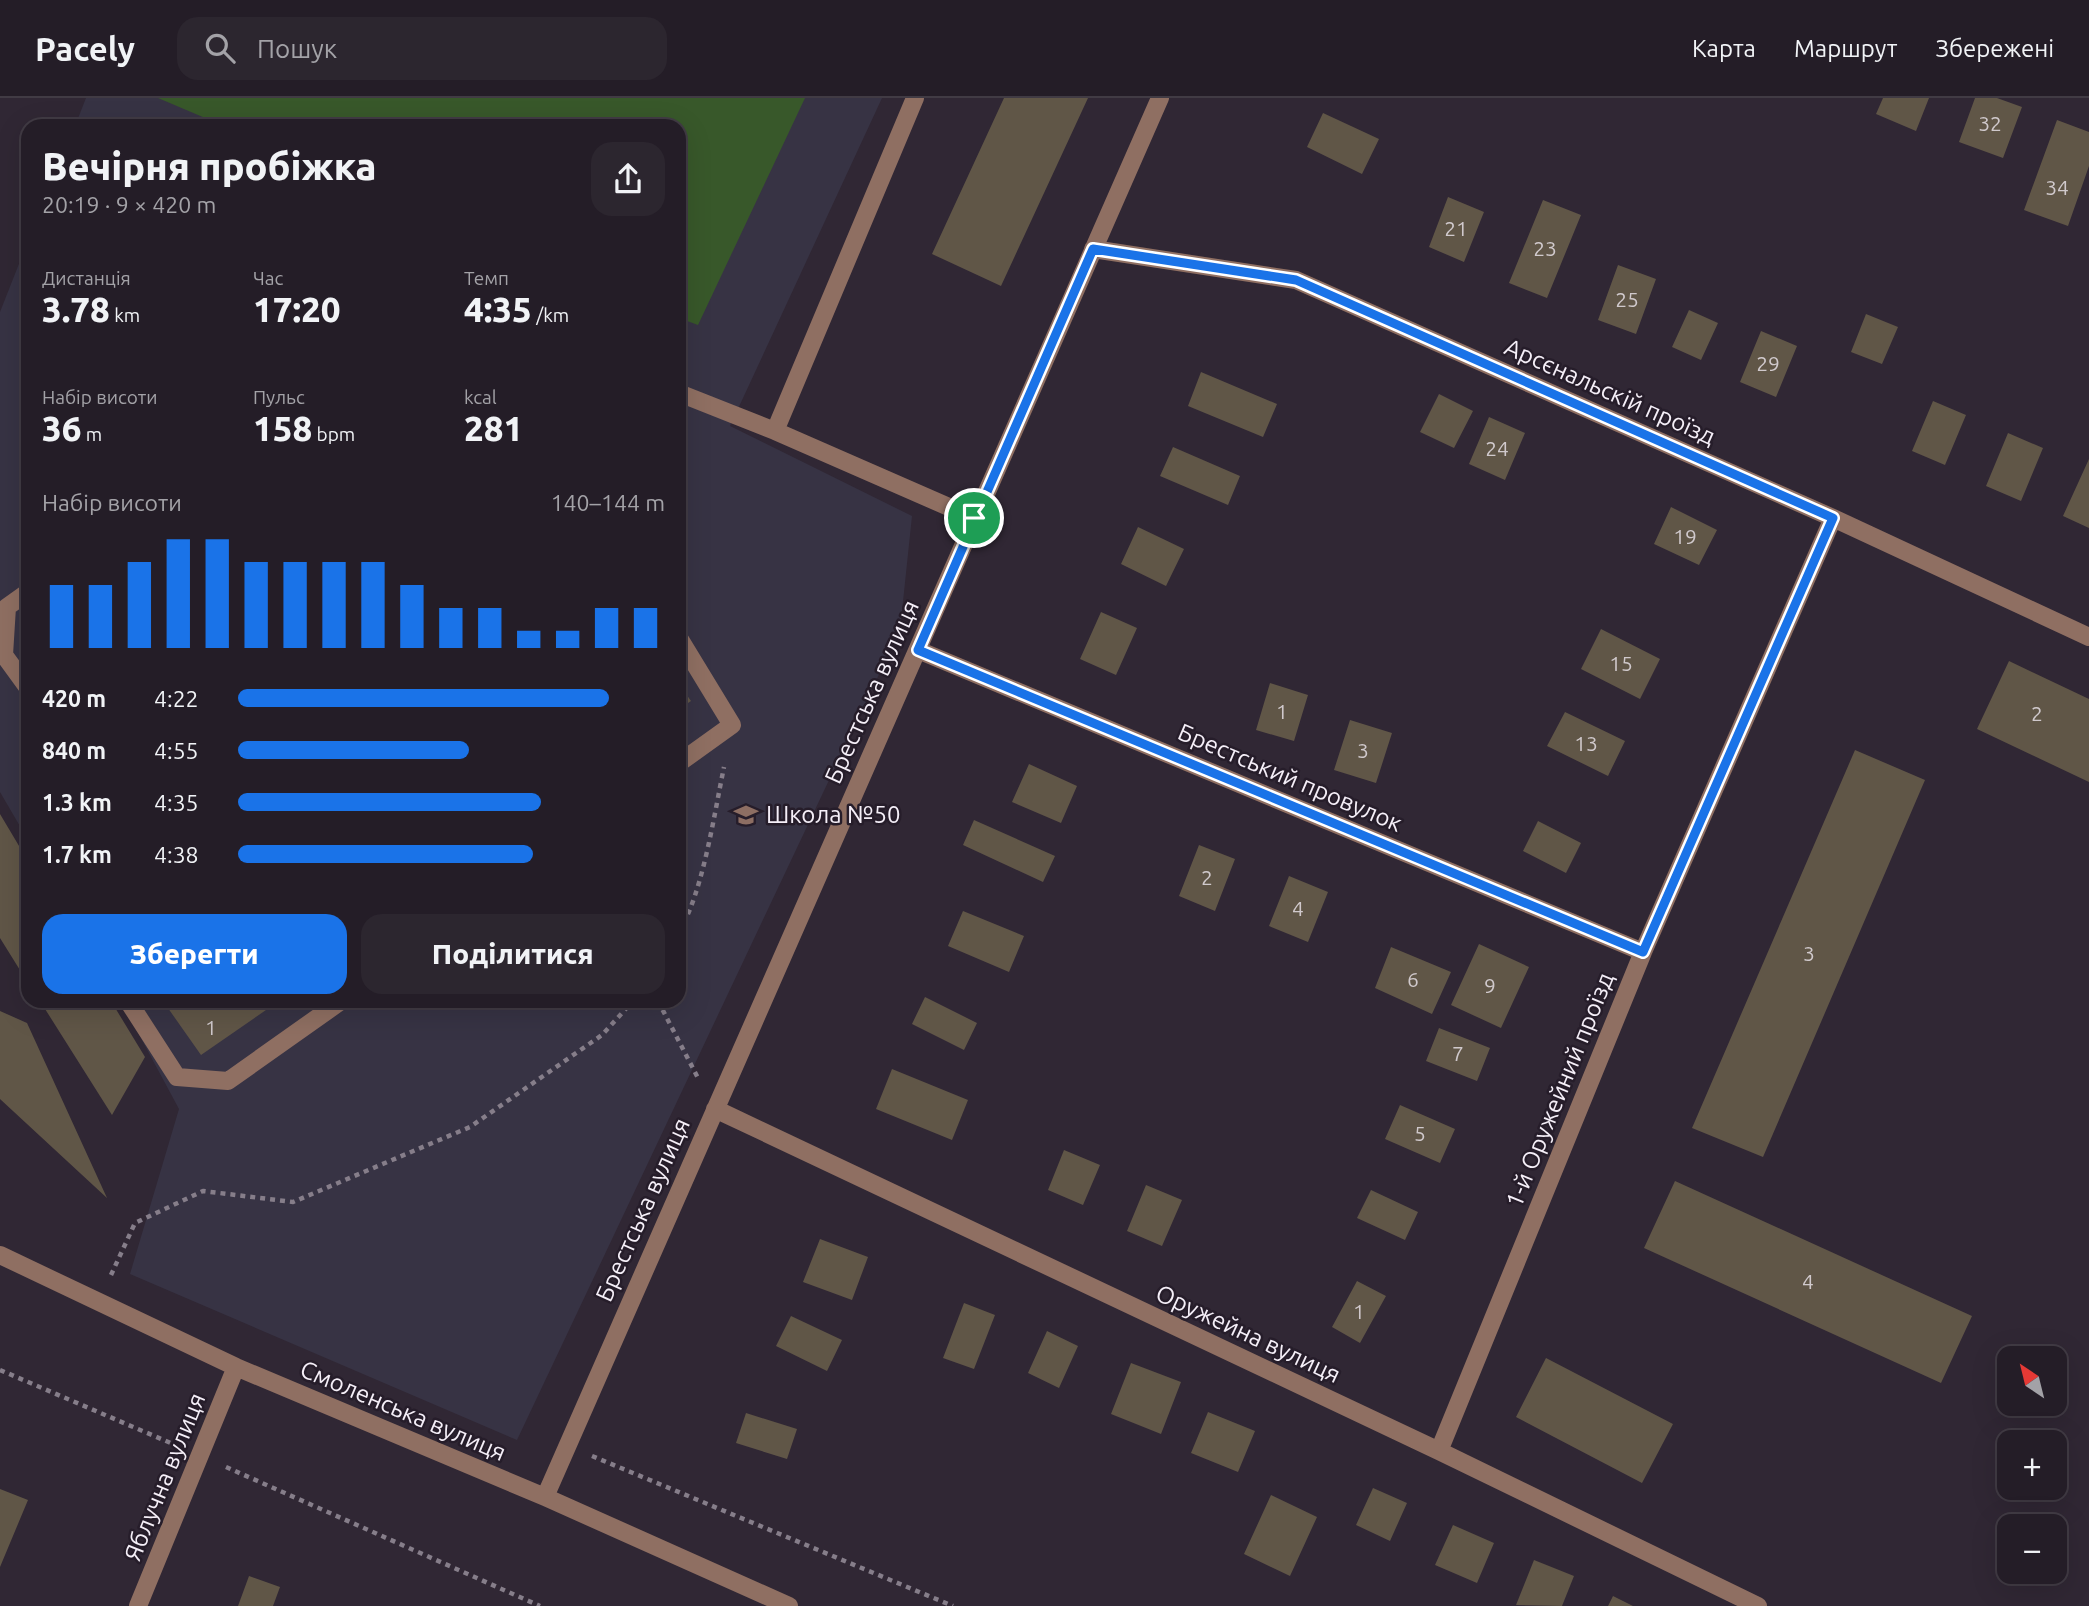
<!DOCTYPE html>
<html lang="uk">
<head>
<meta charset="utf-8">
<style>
  body { margin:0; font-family:Ubuntu,sans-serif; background:#2c262f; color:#f1f3f6; height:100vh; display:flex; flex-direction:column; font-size:26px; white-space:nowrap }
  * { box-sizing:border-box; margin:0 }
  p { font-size:23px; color:#a3a2a7 }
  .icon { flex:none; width:38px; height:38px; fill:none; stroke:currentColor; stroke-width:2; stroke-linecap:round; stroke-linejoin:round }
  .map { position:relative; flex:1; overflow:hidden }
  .panel { position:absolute; left:21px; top:21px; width:665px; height:889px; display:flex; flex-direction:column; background:#241d27; border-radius:21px; box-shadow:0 7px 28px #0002,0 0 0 2px #413b44 }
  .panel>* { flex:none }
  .needle { width:46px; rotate:325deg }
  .tools { position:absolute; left:1997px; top:1248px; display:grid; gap:14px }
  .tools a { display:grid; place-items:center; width:70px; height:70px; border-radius:14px; background:#241d27; box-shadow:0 7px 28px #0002,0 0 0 2px #413b44; font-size:35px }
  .pin { position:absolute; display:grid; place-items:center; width:60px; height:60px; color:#fff; margin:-30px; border:4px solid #fff; border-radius:50%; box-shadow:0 2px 7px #0007 }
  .round { display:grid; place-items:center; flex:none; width:74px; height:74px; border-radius:21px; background:#2c262f }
  .summary { display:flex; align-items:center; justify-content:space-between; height:119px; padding:0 21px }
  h1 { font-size:38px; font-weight:800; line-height:52px }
  .stats { display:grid; grid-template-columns:repeat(3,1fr); gap:10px; height:119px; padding:7px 21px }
  .stats div { display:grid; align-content:center }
  .stats b { font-size:35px; font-weight:800 }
  .stats small { font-size:19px; font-weight:400 }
  .stats p { font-size:19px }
  .chart { height:196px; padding:14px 21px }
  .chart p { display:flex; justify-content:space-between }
  .chart svg { width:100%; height:126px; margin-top:7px; stroke:#1a73e8; stroke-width:6 }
  .primary-button { display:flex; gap:14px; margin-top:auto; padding:14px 21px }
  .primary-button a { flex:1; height:80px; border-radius:21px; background:#1a73e8; color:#fff; font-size:28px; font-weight:800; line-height:80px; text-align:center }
  .primary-button a+a { background:#2c262f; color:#f1f3f6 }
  ul { padding:0 21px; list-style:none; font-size:23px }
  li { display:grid; grid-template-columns:112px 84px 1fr; align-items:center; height:52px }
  li i { height:18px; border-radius:9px; background:#1a73e8 }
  header { display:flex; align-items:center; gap:42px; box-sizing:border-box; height:98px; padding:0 35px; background:#241d27; border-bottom:2px solid #413b44 }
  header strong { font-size:33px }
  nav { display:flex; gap:38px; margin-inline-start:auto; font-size:24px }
  .search { width:490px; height:63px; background:#2c262f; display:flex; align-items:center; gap:18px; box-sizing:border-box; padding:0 24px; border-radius:21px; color:#a3a2a7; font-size:26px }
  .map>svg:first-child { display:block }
  .education { fill:#373344 }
  .green { fill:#38582a }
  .building { fill:#605647 }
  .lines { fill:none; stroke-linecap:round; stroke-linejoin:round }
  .path { stroke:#867e8a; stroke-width:4.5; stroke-dasharray:5 5; stroke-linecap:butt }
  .minor { stroke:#8f6f62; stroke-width:18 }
  .route-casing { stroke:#fff; stroke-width:14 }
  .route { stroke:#1a73e8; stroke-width:9 }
  .labels { text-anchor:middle; stroke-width:5; stroke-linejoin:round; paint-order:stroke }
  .number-label { font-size:21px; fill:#d0c9cc }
  .street-label { font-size:24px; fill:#f5eff8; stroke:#261d2a }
  .poi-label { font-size:24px; fill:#f5eff8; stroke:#261d2a; text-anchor:start }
</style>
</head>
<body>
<header>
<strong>Pacely</strong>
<div class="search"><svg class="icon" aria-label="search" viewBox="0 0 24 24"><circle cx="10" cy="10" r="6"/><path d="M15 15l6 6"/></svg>Пошук</div>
<nav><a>Карта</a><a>Маршрут</a><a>Збережені</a></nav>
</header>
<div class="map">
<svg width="2089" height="1508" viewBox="0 0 2089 1508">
  <rect width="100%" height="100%" fill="#302734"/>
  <path class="education" d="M 86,0 L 882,0 L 730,328 L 912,418 L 900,532 L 517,1342 L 130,1176 L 179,1011 L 121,903 L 679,903 L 679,28 L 75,28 Z
    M 28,143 L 28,742 L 0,694 L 0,214 Z"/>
  <path class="green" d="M 158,0 L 805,0 L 698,227 L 679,220 L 679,28 L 224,28 Z"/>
  <path class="building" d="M 1004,0 L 1088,0 L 1001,188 L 932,156 Z
    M 1883,0 L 1929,0 L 1916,33 L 1876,16 Z
    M 1975,0 L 1997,0 L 2022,9 L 2003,60 L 1959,44 Z
    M 1323,15 L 1379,41 L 1362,76 L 1307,49 Z
    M 2057,22 L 2089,34 L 2089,68 L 2068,128 L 2024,112 Z
    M 1448,99 L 1484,114 L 1464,164 L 1429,149 Z
    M 1543,102 L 1581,117 L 1547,200 L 1509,185 Z
    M 1618,167 L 1656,181 L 1636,236 L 1598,222 Z
    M 1689,212 L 1718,225 L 1701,262 L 1672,249 Z
    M 1866,216 L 1898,229 L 1882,266 L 1851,254 Z
    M 1761,233 L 1797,248 L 1776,299 L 1740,284 Z
    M 1201,274 L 1277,306 L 1263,339 L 1188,308 Z
    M 1439,296 L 1473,313 L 1454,350 L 1420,334 Z
    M 1933,303 L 1966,317 L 1945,367 L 1912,353 Z
    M 1489,319 L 1525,335 L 1505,382 L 1469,366 Z
    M 2008,335 L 2043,350 L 2021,403 L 1986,388 Z
    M 1173,349 L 1240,378 L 1228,407 L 1160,378 Z
    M 2089,361 L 2089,430 L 2063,418 Z
    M 1671,409 L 1717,432 L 1699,467 L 1654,446 Z
    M 1138,429 L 1184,451 L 1166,488 L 1121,466 Z
    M 1101,514 L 1137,530 L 1116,577 L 1080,561 Z
    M 1601,531 L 1660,561 L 1640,601 L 1581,571 Z
    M 2009,563 L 2089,601 L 2089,684 L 1977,631 Z
    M 1270,585 L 1308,597 L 1294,643 L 1256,632 Z
    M 679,586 L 691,603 L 679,611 Z
    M 1565,614 L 1625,643 L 1608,678 L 1547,648 Z
    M 1350,622 L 1392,635 L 1376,685 L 1334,672 Z
    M 1855,652 L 1925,682 L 1763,1059 L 1692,1030 Z
    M 1029,666 L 1077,688 L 1061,725 L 1012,704 Z
    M 0,716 L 28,763 L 28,885 L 0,840 Z
    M 974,722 L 1055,758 L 1043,784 L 963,747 Z
    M 1538,723 L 1581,745 L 1566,775 L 1523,753 Z
    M 1199,747 L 1235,761 L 1215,813 L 1179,798 Z
    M 1289,778 L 1328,794 L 1308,844 L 1269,828 Z
    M 963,813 L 1024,838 L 1009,874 L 948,848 Z
    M 1479,846 L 1529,869 L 1501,930 L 1451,907 Z
    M 1391,849 L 1451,874 L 1432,916 L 1375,890 Z
    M 925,899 L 977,925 L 964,952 L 912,926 Z
    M 40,903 L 111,903 L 145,959 L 112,1017 Z
    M 163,903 L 279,903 L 201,957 Z
    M 0,913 L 27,925 L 107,1100 L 0,1001 Z
    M 1439,930 L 1490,950 L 1477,983 L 1426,963 Z
    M 892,971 L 968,1002 L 952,1042 L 876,1011 Z
    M 1400,1007 L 1455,1031 L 1440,1065 L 1385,1041 Z
    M 1064,1052 L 1100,1067 L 1083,1107 L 1048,1092 Z
    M 1675,1083 L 1972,1218 L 1941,1285 L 1644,1150 Z
    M 1146,1087 L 1182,1102 L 1162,1148 L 1127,1133 Z
    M 1371,1092 L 1418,1114 L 1405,1142 L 1357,1120 Z
    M 820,1141 L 868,1159 L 852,1202 L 803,1184 Z
    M 1357,1183 L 1386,1198 L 1360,1245 L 1332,1229 Z
    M 964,1205 L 995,1217 L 974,1271 L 943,1260 Z
    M 791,1218 L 842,1242 L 827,1273 L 776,1248 Z
    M 1047,1233 L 1078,1248 L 1059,1290 L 1028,1275 Z
    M 1546,1260 L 1673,1326 L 1642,1385 L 1516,1319 Z
    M 1131,1265 L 1181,1284 L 1161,1336 L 1111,1316 Z
    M 1208,1314 L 1255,1333 L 1238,1374 L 1191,1355 Z
    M 746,1315 L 797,1331 L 787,1361 L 736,1345 Z
    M 1373,1390 L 1407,1405 L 1390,1443 L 1356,1427 Z
    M 0,1391 L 28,1402 L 0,1469 Z
    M 1271,1397 L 1317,1419 L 1290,1478 L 1244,1456 Z
    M 1453,1427 L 1494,1445 L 1477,1485 L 1435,1467 Z
    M 1534,1462 L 1574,1478 L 1562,1508 L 1516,1507 Z
    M 249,1478 L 280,1489 L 273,1508 L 238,1508 Z
    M 1613,1498 L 1633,1508 L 1608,1508 Z"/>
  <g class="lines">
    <path class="path" d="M 679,834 C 703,794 714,717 724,669
      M 658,903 L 698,980
      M 111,1177 L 135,1125 L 203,1093 L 293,1104 L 470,1029 L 602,937 L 633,903
      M 0,1272 L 173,1346
      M 592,1358 L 953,1508
      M 226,1369 L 540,1508"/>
    <path class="minor" d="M 915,0 L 775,333 L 974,420
      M 1093,151 L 1296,182 L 1833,420 L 2089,539
      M 679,295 L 775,333
      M 28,494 L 7,509 L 4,557 L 28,590
      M 679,540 L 732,627 L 679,665
      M 918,552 L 1643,854
      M 128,903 L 177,979 L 228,983 L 341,903
      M 715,1011 L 1439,1353 L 1758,1508
      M 0,1157 L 236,1269 L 545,1399 L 789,1508
      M 1439,1353 L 1643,854 L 1833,420
      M 545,1399 L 1160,0
      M 138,1508 L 236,1269"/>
  </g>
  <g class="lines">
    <g class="route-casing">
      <path id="route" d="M 1093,151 L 1296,182 L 1833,420 L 1643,854 L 918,552 Z"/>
    </g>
    <use href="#route" class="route"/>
  </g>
  <defs>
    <g id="school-bare" transform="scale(1.89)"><path d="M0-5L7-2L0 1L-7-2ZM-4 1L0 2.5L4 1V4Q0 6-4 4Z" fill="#8d6e63" stroke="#261d2a" stroke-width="2.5" paint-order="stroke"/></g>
  </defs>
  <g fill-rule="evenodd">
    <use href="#school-bare" x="746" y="717"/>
  </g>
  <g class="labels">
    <g class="number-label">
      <text x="1990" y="33">32</text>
      <text x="2057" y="97">34</text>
      <text x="1456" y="138">21</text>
      <text x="1545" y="158">23</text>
      <text x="1627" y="209">25</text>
      <text x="1768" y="273">29</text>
      <text x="1497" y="358">24</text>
      <text x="1685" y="446">19</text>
      <text x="1621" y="573">15</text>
      <text x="1282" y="621">1</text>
      <text x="2037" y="623">2</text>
      <text x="1586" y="653">13</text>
      <text x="1363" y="660">3</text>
      <text x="1207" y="787">2</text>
      <text x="1298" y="818">4</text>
      <text x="1809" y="863">3</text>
      <text x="1413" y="889">6</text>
      <text x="1490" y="895">9</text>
      <text x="211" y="937">1</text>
      <text x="1458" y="963">7</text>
      <text x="1420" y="1043">5</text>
      <text x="1808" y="1191">4</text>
      <text x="1359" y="1221">1</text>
    </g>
    <g class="street-label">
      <text transform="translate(1610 294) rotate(24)" y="8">Арсєнальскій проїзд</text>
      <text transform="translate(872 594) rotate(-66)" y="8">Брестська вулиця</text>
      <text transform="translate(1290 680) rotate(23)" y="8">Брестський провулок</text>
      <text transform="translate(1560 992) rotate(-68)" y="8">1-й Оружейний проїзд</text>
      <text transform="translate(643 1112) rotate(-66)" y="8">Брестська вулиця</text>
      <text transform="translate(1248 1236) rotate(25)" y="8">Оружейна вулиця</text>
      <text transform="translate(403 1313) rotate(23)" y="8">Смоленська вулиця</text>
      <text transform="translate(165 1379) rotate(-68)" y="8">Яблучна вулиця</text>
    </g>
    <g class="poi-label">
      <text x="766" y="725">Школа №50</text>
    </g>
  </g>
</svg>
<div class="tools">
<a><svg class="needle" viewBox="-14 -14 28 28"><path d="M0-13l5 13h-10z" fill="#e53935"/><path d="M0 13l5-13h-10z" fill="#a3a2a7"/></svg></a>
<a>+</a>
<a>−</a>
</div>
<div class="pin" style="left:974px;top:420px;background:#1e9e55"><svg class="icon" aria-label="arrive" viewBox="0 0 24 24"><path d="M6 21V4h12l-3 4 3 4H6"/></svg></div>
<section class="panel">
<div class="summary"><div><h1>Вечірня пробіжка</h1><p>20:19 · 9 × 420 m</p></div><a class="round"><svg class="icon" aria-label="share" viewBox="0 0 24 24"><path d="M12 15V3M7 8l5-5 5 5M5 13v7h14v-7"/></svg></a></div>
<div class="stats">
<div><p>Дистанція</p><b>3.78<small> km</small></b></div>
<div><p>Час</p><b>17:20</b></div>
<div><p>Темп</p><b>4:35<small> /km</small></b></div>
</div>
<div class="stats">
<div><p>Набір висоти</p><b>36<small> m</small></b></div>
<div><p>Пульс</p><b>158<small> bpm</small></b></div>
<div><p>kcal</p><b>281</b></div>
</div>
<div class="chart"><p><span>Набір висоти</span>140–144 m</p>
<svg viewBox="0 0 160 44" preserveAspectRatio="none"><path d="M5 44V22M15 44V22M25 44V14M35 44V6M45 44V6M55 44V14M65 44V14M75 44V14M85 44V14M95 44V22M105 44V30M115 44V30M125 44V38M135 44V38M145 44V30M155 44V30"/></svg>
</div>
<ul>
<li><b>420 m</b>4:22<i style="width:87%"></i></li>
<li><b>840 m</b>4:55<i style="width:54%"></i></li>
<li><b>1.3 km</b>4:35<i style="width:71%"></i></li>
<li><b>1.7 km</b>4:38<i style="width:69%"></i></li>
</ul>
<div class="primary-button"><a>Зберегти</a><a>Поділитися</a></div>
</section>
</div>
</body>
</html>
